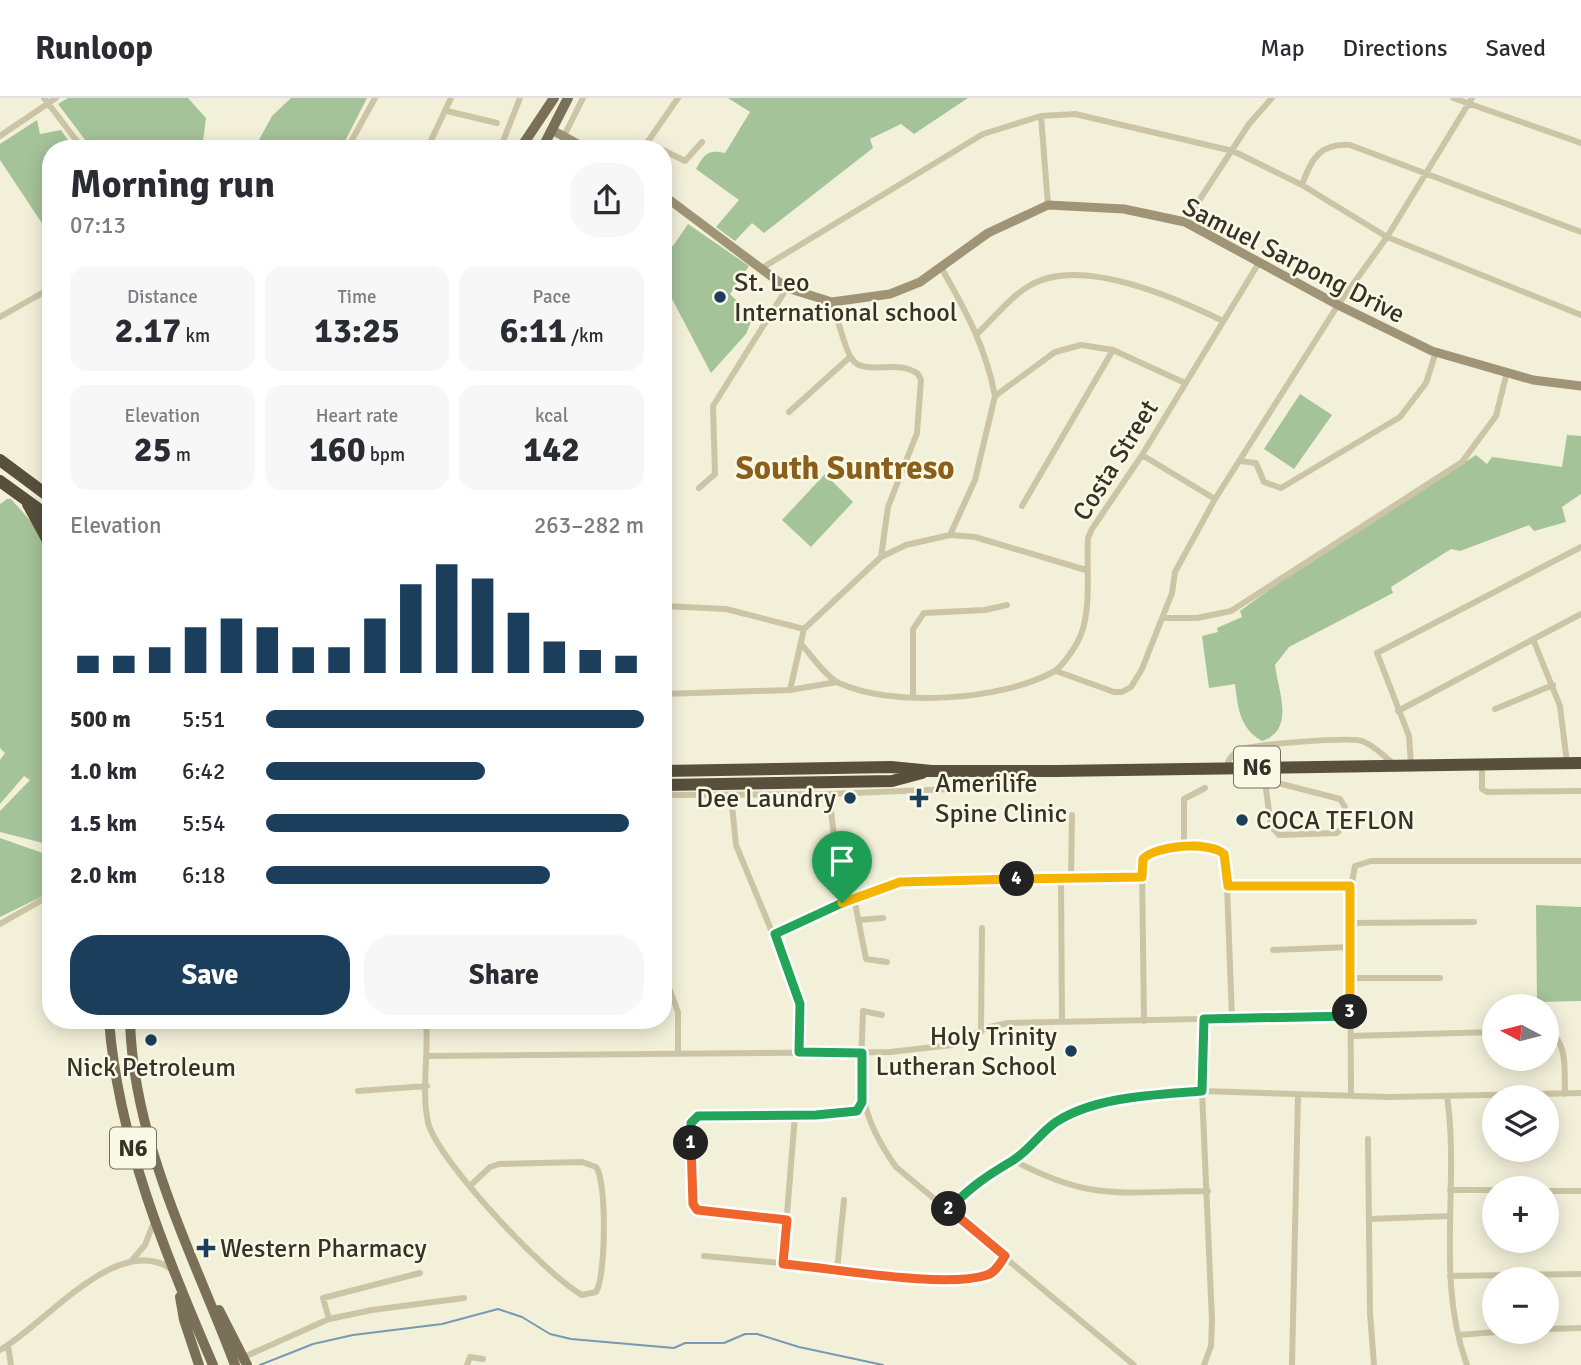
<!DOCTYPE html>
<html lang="en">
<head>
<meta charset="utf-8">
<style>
  body { margin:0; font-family:Signika,sans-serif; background:#f7f7f7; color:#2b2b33; height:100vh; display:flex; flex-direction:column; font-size:26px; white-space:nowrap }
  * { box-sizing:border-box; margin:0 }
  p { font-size:23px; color:#7c7c81 }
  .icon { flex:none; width:38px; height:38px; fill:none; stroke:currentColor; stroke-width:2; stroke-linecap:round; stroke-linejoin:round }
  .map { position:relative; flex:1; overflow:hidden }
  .details { position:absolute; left:42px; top:42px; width:630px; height:889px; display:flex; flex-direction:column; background:#fff; border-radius:28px; box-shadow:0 4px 18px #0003 }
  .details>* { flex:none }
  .needle { width:46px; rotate:277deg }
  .buttons { position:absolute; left:1482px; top:896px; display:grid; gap:14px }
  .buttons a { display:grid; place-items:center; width:77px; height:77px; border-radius:50%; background:#fff; box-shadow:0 4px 18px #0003; font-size:35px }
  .pin { position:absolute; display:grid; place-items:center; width:60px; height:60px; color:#fff; margin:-72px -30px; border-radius:50% 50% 50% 0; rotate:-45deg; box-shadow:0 0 7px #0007 }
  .pin .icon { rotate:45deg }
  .km { position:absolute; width:35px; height:35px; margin:-18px; border-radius:50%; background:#222; color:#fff; font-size:19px; line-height:35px; text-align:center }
  .round { display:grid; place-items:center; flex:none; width:74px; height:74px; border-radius:28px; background:#f7f7f7 }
  .head { display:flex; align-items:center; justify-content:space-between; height:119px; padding:0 28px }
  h1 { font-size:38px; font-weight:700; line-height:52px }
  .figures { display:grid; grid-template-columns:repeat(3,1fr); gap:10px; height:119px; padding:7px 28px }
  .figures div { display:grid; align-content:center; border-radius:18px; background:#f7f7f7; text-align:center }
  .figures b { font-size:35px; font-weight:700 }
  .figures small { font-size:19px; font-weight:400 }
  .figures p { font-size:19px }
  .chart { height:196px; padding:14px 28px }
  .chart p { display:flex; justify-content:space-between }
  .chart svg { width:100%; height:126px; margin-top:7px; stroke:#1a3e5b; stroke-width:6 }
  .cta { display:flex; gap:14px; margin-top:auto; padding:14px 28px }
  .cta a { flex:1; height:80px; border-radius:28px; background:#1a3e5b; color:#fff; font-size:28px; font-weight:700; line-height:80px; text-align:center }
  .cta a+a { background:#f7f7f7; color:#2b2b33 }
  ul { padding:0 28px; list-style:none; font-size:23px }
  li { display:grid; grid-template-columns:112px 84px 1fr; align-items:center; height:52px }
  li i { height:18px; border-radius:9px; background:#1a3e5b }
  header { display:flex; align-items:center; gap:42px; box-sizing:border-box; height:98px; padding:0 35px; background:#fff; border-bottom:2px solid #e1e1e2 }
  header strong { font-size:33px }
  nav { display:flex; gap:38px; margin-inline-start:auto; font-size:24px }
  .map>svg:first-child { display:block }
  .green { fill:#a5c399 }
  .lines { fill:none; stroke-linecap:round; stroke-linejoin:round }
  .stream { stroke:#7799b2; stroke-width:2 }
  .street { stroke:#ccc5a5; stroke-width:6 }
  .secondary { stroke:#9f9576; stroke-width:9 }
  .primary { stroke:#7a7057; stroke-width:10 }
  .highway { stroke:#58503d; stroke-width:12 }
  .split-1-casing { stroke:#fff; stroke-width:14 }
  .split-2-casing { stroke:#fff; stroke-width:14 }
  .split-3-casing { stroke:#fff; stroke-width:14 }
  .split-4-casing { stroke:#fff; stroke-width:14 }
  .split-5-casing { stroke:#fff; stroke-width:14 }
  .split-1 { stroke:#22a559; stroke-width:9 }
  .split-2 { stroke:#f0652b; stroke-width:9 }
  .split-3 { stroke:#22a559; stroke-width:9 }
  .split-4 { stroke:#f5b400; stroke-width:9 }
  .split-5 { stroke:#f5b400; stroke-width:9 }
  .poi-dot { fill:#1a3e5b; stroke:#faf9e6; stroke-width:2.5 }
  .labels { text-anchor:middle; stroke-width:5; stroke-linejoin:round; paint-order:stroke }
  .shield { fill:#faf9e6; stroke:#726e60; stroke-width:2 }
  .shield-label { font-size:24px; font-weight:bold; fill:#373227 }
  .street-label { font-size:26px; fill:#373227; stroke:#faf9e6 }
  .poi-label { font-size:26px; fill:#373227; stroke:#faf9e6; text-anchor:start }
  .district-label { font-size:33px; font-weight:bold; fill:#8a5f1b; stroke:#faf9e6 }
</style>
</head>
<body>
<header>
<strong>Runloop</strong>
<nav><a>Map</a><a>Directions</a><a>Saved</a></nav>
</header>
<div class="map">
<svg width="1581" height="1267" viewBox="0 0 1581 1267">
  <rect width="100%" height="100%" fill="#f3f0da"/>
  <path class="green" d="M 68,0 L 188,0 L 206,20 L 202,51 L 92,51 L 58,6 Z
    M 291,0 L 367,0 L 341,51 L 254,51 L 272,18 Z
    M 728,0 L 968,0 L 914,36 L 901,26 L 870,41 L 873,50 L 764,135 L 752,125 L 735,143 L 716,129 L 739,102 L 696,71 C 704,56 708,51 725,55 L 750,14 Z
    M 37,22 L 40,36 L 61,32 L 74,51 L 51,51 L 51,91 L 47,94 L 51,100 L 51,139 L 0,62 L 0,46 Z
    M 688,126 L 749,168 L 730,196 L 753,219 L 746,236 L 711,275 L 663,184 L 663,143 L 673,148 Z
    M 1300,296 L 1332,317 L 1294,371 L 1264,351 Z
    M 1567,337 L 1581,338 L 1581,396 L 1562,409 L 1566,424 L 1534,433 L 1529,427 L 1460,453 L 1451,451 L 1391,489 L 1393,495 L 1289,549 L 1275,567 C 1278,593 1296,632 1262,643 C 1239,630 1238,609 1235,586 L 1209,590 L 1202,538 L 1218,534 L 1217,530 L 1242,519 L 1240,513 L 1289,477 L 1476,357 L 1487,366 L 1492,359 L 1562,369 Z
    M 825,376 L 853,404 L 811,449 L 782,422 Z
    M 7,401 L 11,401 C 26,418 43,435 51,457 L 51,747 L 0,734 L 0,713 L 30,682 L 24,678 L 0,706 L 0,662 L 5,655 L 0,650 L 0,406 Z
    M 0,740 L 51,758 L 51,794 L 0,819 Z
    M 1536,807 L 1581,809 L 1581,903 L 1537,904 Z"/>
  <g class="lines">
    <path class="stream" d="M 260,1267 L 313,1246 L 353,1237 L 442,1226 L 498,1211 L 522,1219 L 550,1236 L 571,1241 L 674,1250 L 685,1245 L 724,1245 L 745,1236 L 757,1236 L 799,1249 L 883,1267"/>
    <path class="street" d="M 44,0 L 83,51
      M 1453,0 L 1581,45
      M 447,13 L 497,25
      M 1041,18 L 1048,107
      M 0,38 L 56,0
      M 564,38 L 583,0
      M 347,51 L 375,0
      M 427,51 L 451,0
      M 500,51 L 520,0
      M 639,51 L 649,42 L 678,0
      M 663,52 L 685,63 L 702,44
      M 1302,87 C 1311,61 1320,45 1350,47 L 1581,134
      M 1185,124 L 1249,26 L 1272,0
      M 762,170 L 983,36 L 1041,18 L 1075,16 L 1233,53 L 1302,87 L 1387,139 L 1581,217
      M 942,171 C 966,213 986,250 995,298
      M 832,204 C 837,217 845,253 852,261 C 864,279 897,260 918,276 L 921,282 L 917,335 L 888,409 L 881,459
      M 0,219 L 51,190
      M 978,235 C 994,220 1010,199 1029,188 C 1079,157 1176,200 1223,223
      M 789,314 L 850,259
      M 1142,357 L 1215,401
      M 1240,363 L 1256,365 L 1264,384 L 1281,390 L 1400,319 L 1426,285 L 1436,254
      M 699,390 L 715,376 L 713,308 L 787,190
      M 1022,408 L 1113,252
      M 950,437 L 975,382 L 995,298 L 1055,254 L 1081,247 L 1113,252 L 1185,285
      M 663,508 L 726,511 L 804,531
      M 1163,520 L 1197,520 L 1231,513 L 1462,364 L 1496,318 L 1507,274
      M 1533,541 L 1560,608 L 1567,665
      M 802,547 C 812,558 826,579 839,585 C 893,610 1002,602 1053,574 C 1061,570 1072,554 1077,545 C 1093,517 1086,472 1088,440 L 1092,431 L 1142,357 L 1260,163
      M 1056,573 L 1114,594 L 1122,594 L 1131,589 L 1142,571 L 1172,495 L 1175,474 L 1215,401 L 1338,207 L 1387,139 L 1472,0
      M 790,592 L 804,531 L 881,459 L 906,447 L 950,437 L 975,439 L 1086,472
      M 663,596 L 790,592 L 837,584
      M 913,598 L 913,531 L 924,515 L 985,512 L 1007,507
      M 1495,611 L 1553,587
      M 1398,613 L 1581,516
      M 1411,666 L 1409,638 L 1377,555 L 1581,449
      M 1482,666 L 1482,691 L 1487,694 L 1581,693
      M 1263,669 L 1271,728 L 1279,737 L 1337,735 L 1346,726 L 1345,709 L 1340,701 L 1266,682
      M 1226,670 C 1228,662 1231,657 1238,653 C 1250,646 1348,639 1362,643 C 1374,647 1383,658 1393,665
      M 829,696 L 842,805
      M 663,697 L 829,696 L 975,690 L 980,685 L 982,673
      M 731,697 L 736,747 L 798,897 L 799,955
      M 1184,749 L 1184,701 L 1205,690
      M 1061,780 L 1062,924
      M 1071,780 L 1072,717
      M 1228,788 L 1350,788
      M 854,800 L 866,861 L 887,864
      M 858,822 L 883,820
      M 1350,825 L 1474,824
      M 0,826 L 51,797
      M 775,836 L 854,800 L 900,784 L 1142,779
      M 1273,852 L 1350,849
      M 663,874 L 678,914 L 678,954
      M 1350,880 L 1440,880
      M 882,917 L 863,913 C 861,983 854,1010 896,1069 L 1134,1267
      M 1204,921 L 1202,993 L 1212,1223 L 1211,1248 L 1204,1267
      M 426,922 C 429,955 421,992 428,1024 C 436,1061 547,1178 582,1197 L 596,1194 C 606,1179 607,1082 596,1069 L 582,1064 L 499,1066 L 490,1069 L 471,1087
      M 1144,923 L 1142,768 L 1146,758 L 1162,750 L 1220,752 L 1226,762 L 1232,920
      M 981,934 L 982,830
      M 1547,934 C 1569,941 1564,977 1565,996
      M 1351,938 L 1494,934
      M 428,958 L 890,954 L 952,947 L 989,929 L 1008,925 L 1350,918
      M 358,993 L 427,988
      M 1351,998 L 1350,795 L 1355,768 L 1371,763 L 1581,763
      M 1447,998 C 1460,1087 1435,1180 1467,1267
      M 1368,1041 L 1370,1215 L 1374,1267
      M 1013,1062 C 1093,1105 1123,1093 1208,1093
      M 1450,1092 L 1494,1092
      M 1547,1093 L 1581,1093
      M 948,1112 L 977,1083 L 1013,1062 L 1055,1025 L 1078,1013 L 1101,1007 L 1202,993 L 1389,999 L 1581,995
      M 1370,1121 L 1450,1118
      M 787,1122 L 697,1112 L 693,1106 L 692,1022 L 702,1018 L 855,1014 L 862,1004
      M 704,1158 L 942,1180 L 988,1176 L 995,1172 L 1005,1158
      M 133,1161 L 145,1147 L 154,1124
      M 783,1166 L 795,1017
      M 837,1172 L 844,1102
      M 1450,1178 L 1581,1176
      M 329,1221 L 323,1200 L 420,1175
      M 1547,1231 L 1581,1230
      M 1459,1237 L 1496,1234
      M 8,1248 L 11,1267
      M 0,1252 C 45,1227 118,1132 173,1172
      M 244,1259 L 329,1221 L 372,1212 L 464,1200
      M 467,1267 L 470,1259 L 483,1261
      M 1292,1267 L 1298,997"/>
    <path class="secondary" d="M 552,32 L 587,51
      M 663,97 L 787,190 L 832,204 L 890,196 L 920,184 L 988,135 L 1048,107 L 1124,111 L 1185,124 L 1338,207 L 1432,253 L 1533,282 L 1581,288"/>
    <path class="primary" d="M 520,51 L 554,0
      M 542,51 L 568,0
      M 109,922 C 118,1042 166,1158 213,1267
      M 130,922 C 133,1044 193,1156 235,1267
      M 180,1199 L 184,1222 L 199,1267
      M 219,1212 L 247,1267"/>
    <path class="highway" d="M 0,362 L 51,400
      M 0,383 L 51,420
      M 28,406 L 51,448
      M 663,673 L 891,669 L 932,673 L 1056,673 L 1581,665
      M 663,687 L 892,683 L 922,675"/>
  </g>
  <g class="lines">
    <g class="split-1-casing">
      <path id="split-1" d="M 691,1045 L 691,1025 L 698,1018 L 816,1017 L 857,1013 L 862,1004 L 862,955 L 799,954 L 800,906 L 775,836 L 842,805"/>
    </g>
    <g class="split-2-casing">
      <path id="split-2" d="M 691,1045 L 693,1106 L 697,1112 L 787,1122 L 783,1166 C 833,1170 944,1191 987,1177 C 996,1174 1000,1165 1005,1158 L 949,1111"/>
    </g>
    <g class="split-3-casing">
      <path id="split-3" d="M 949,1111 C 972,1088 985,1079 1012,1063 C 1029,1053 1040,1035 1056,1024 C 1096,998 1156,997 1202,993 L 1204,921 L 1350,918 L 1350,914"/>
    </g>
    <g class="split-4-casing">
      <path id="split-4" d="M 1017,781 L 1142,779 L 1143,761 C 1156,747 1210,743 1224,756 L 1228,788 L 1350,788 L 1350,914"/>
    </g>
    <g class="split-5-casing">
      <path id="split-5" d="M 842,805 L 900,784 L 1017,781"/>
    </g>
    <use href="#split-1" class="split-1"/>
    <use href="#split-2" class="split-2"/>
    <use href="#split-3" class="split-3"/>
    <use href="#split-4" class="split-4"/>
    <use href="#split-5" class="split-5"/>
  </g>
  <g class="poi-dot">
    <circle cx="720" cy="199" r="7"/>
    <circle cx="850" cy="700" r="7"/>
    <path d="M915.5 689.5h7v7h7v7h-7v7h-7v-7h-7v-7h7z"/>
    <circle cx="1242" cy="722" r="7"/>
    <circle cx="151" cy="942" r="7"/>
    <circle cx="1071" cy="953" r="7"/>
    <path d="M202.5 1139.5h7v7h7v7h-7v7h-7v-7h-7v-7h7z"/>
  </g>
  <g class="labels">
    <g class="shield">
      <rect x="1234" y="648.5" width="46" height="41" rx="5"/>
      <rect x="110" y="1029.5" width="46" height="41" rx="5"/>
    </g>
    <g class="shield-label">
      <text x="1257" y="677">N6</text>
      <text x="133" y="1058">N6</text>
    </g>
    <g class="street-label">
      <text transform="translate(1294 162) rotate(27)" y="9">Samuel Sarpong Drive</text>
      <text transform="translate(1115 362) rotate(-58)" y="9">Costa Street</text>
    </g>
    <g class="poi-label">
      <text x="734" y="193">St. Leo<tspan x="734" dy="30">International school</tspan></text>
      <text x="935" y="694">Amerilife<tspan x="935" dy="30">Spine Clinic</tspan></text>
      <text x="836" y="709" text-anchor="end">Dee Laundry</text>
      <text x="1256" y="731">COCA TEFLON</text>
      <text x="1057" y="947" text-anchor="end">Holy Trinity<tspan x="1057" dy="30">Lutheran School</tspan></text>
      <text x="151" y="978" text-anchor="middle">Nick Petroleum</text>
      <text x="220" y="1159">Western Pharmacy</text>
    </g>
    <g class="district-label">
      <text x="845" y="381">South Suntreso</text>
    </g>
  </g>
</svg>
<div class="buttons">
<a><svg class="needle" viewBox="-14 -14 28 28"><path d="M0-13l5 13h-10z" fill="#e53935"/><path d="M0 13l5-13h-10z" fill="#7c7c81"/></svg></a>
<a><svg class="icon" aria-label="layers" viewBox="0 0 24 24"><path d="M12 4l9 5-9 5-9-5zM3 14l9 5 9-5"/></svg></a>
<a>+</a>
<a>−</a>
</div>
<div class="pin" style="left:842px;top:805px;background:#1e9e55"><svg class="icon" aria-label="arrive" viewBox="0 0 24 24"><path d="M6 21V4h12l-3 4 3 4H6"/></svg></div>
<b class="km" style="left:691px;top:1045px">1</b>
<b class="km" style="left:949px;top:1111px">2</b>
<b class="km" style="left:1350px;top:914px">3</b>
<b class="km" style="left:1017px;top:781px">4</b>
<section class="details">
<div class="head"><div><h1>Morning run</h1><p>07:13</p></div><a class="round"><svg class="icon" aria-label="share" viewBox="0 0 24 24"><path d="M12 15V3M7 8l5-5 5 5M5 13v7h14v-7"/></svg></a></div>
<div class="figures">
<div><p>Distance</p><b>2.17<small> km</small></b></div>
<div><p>Time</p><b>13:25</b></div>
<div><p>Pace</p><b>6:11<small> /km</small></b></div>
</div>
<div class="figures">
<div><p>Elevation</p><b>25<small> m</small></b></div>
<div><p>Heart rate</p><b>160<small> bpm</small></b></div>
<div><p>kcal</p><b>142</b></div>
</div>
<div class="chart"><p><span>Elevation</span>263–282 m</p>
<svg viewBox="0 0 160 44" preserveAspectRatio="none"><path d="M5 44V38M15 44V38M25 44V35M35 44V28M45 44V25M55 44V28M65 44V35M75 44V35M85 44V25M95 44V13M105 44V6M115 44V11M125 44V23M135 44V33M145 44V36M155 44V38"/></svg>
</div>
<ul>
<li><b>500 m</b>5:51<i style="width:100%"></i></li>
<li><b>1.0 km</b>6:42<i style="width:58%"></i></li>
<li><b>1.5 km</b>5:54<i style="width:96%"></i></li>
<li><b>2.0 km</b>6:18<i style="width:75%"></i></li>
</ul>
<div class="cta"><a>Save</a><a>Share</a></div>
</section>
</div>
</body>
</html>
